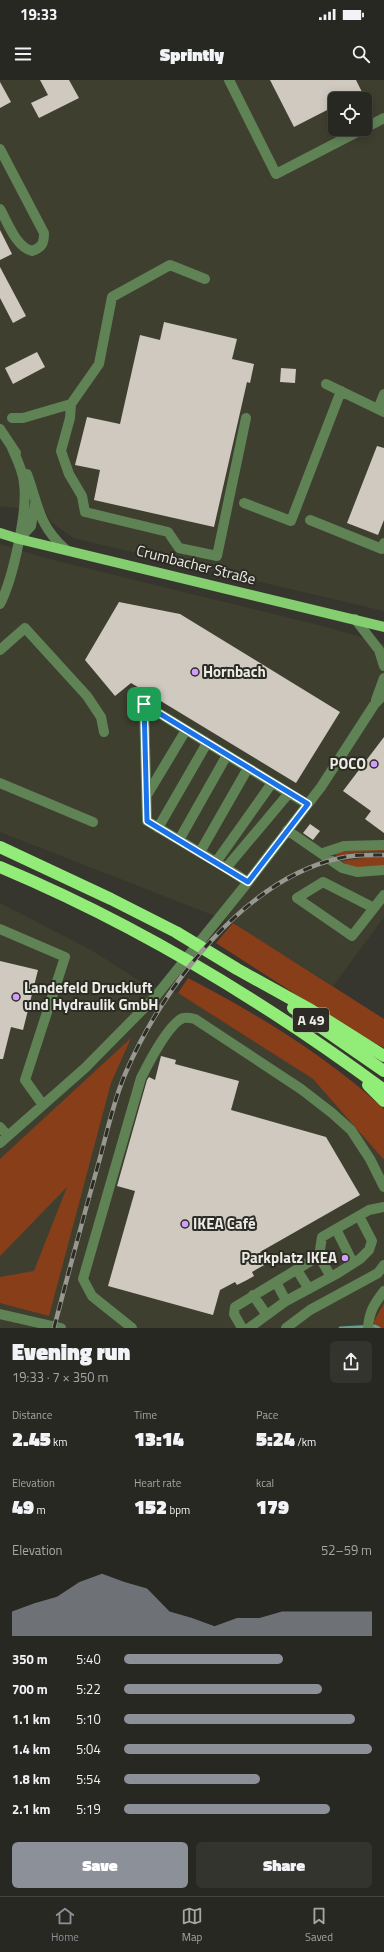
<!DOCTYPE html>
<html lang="en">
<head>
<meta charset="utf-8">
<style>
  body { margin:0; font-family:"Titillium Web",sans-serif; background:#34342f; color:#f1f3f6; height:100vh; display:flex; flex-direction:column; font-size:15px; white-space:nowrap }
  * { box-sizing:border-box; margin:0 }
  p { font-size:13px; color:#a5a6a5 }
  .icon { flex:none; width:22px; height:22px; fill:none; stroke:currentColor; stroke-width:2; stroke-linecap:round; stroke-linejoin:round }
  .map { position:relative; height:1248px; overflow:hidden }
  .drawer { display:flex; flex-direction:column; background:#282822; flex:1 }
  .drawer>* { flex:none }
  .controls { position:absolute; left:328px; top:12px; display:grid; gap:8px }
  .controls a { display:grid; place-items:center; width:44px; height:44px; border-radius:6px; background:#282822; box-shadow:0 2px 10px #0003,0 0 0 1px #444440; font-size:20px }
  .pin { position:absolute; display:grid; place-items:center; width:34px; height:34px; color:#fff; margin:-17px; border-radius:8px; box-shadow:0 2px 6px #0006 }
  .round { display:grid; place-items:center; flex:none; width:42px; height:42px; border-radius:6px; background:#34342f }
  .overview { display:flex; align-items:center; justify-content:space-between; height:68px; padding:0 12px }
  h1 { font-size:22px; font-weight:800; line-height:30px }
  .figures { display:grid; grid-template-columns:repeat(3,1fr); gap:6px; height:68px; padding:4px 12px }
  .figures div { display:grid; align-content:center }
  .figures b { font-size:20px; font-weight:800 }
  .figures small { font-size:11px; font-weight:400 }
  .figures p { font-size:11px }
  .chart { height:112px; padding:8px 12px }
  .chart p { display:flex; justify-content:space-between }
  .chart svg { width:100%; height:72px; margin-top:4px; fill:#8c9099; opacity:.7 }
  .primary-button { display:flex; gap:8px; margin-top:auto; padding:8px 12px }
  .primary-button a { flex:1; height:46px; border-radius:6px; background:#8c9099; color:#fff; font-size:16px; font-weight:800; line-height:46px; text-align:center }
  .primary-button a+a { background:#34342f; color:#f1f3f6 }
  ul { padding:0 12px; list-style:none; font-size:13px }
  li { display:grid; grid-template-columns:64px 48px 1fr; align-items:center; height:30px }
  li i { height:10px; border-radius:5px; background:#8c9099 }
  .status { display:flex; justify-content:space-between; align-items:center; height:28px; padding:0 20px; background:#282822; direction:ltr }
  .status svg { height:11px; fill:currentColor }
  header { display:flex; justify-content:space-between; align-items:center; height:52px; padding:0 12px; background:#282822; font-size:18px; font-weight:800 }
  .menu { display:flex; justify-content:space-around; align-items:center; height:56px; border-top:1px solid #444440; background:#282822; font-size:11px; color:#a5a6a5 }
  .menu a { display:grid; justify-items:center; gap:2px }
  .menu .on { color:#8c9099 }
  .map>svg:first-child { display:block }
  .built { fill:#3f3f30; fill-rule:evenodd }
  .green { fill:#893e1a }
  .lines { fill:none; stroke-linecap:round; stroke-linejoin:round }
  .stream { stroke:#63a18e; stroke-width:3 }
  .building { fill:#d0c9c0 }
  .minor { stroke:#5f8355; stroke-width:10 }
  .major { stroke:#84ce6f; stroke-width:10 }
  .highway { stroke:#92ec78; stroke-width:12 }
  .rail-casing { stroke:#989891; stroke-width:4.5 }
  .rail { stroke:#2c2c24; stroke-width:3; stroke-dasharray:9; stroke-linecap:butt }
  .route-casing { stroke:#fff; stroke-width:8 }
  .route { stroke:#1a73e8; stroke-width:5 }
  .poi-dot { fill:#d29dfd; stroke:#2c2c24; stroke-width:1.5 }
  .labels { text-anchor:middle; stroke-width:4; stroke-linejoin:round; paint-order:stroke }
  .shield { fill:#2c2c24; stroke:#b3b3ac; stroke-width:1 }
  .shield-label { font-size:14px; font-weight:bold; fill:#edede7 }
  .street-label { font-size:15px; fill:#edede7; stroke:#2c2c24 }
  .poi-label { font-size:15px; font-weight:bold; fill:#edede7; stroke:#2c2c24; text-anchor:start }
</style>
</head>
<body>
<div class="status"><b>19:33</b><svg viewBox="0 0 49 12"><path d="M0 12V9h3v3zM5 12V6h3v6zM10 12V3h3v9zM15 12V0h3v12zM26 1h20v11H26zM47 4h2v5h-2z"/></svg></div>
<header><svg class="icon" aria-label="menu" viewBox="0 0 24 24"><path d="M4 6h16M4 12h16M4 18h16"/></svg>Sprintly<svg class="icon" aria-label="search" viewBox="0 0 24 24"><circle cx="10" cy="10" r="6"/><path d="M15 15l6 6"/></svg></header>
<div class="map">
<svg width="384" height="1248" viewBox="0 0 384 1248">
  <rect width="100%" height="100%" fill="#36362e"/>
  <path class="built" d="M 0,0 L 384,0 L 384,531 L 73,458 L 50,441 L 45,431 L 0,426 ZM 335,19 L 365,19 L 365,49 L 335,49 Z
    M 0,464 L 45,478 L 330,548 L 384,564 L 384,837 L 333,906 L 233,843 L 0,752 Z
    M 0,823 L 91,870 L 146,905 L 178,913 L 313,999 L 384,1080 L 384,1223 L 374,1241 L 375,1248 L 0,1248 Z"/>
  <path class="green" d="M 384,767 L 384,771 L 352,773 L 337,777 L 336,773 L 351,769 Z
    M 370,777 L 384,777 L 384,786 L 350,788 L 342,781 Z
    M 233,843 L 384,939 L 384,968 L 353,951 L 216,863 Z
    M 188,898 C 257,934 327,976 384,1029 L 384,1080 L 313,999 L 178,913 Z
    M 131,958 L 111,1003 L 49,1236 L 0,1223 L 0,1197 L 34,1191 L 67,1107 L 0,1176 L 0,1079 Z
    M 384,1223 L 384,1248 L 375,1248 L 374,1241 Z"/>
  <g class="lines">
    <path class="stream" d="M 340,1248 L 375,1246 L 379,1248"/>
  </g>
  <path class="building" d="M 40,0 L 69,0 L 79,18 L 39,38 L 31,23 L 48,15 Z
    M 270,0 L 356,0 L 362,12 L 349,19 L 335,19 L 335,26 L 294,47 Z
    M 0,2 L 11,22 L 0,28 Z
    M 0,150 L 12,174 L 0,180 Z
    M 0,187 L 26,236 L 13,243 L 0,218 Z
    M 164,242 L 237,259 L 232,279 L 254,284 L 250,303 L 247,302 L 214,447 L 94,420 L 100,390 L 75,385 L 87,337 L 120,344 L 140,255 L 160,260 Z
    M 37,272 L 45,287 L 13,304 L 5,288 Z
    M 281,288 L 296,289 L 295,303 L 280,302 Z
    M 377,366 L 384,368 L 384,440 L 378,455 L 347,443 Z
    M 119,522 L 180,534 L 340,632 L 296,703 L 131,603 L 115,616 L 85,580 Z
    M 384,657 L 384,753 L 365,739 L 371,731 L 343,711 Z
    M 310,744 L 320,751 L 313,760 L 303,753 Z
    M 0,881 L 38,890 L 23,950 L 11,947 L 3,979 L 0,979 Z
    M 161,976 L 176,980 L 175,984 L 239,1001 L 231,1030 L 326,1057 L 360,1115 L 260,1172 L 266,1184 L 252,1192 L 254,1196 L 247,1200 L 237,1205 L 235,1202 L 220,1210 L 213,1235 L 108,1206 L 135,1111 L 117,1106 L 147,1000 L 149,997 L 155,1000 Z"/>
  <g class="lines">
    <path class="minor" d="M 229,0 L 276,94 L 363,49
      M 365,48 L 384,38
      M 0,69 L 44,153 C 44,164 42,167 32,171 C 16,167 8,143 0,129
      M 326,304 L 384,332
      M 71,324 L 99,284 L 112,217 L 170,185 L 205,199
      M 378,329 L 384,314
      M 12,338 L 23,338 L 71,324 L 70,338 L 61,371 L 69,394 L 82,416 L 85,432 L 168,452 L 179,468 L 217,476 L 246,338
      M 0,349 L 16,373
      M 27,394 C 39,427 38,444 65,469
      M 244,423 L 291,441 L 341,311
      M 310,440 L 382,469 L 384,463
      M 20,458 L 31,446 L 35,424
      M 0,524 C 13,499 28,430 24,403 C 23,391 17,379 12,368
      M 355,539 L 379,570 L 384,586
      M 0,570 L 25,548 L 87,616 L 101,637 L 104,652
      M 376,620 L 384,598
      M 0,703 L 93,742
      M 289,713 L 226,788 L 147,741 L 144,624 L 307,724
      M 147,715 L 186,650
      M 158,748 L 207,663
      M 287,750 L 342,788 L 357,792 L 384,790
      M 179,760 L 227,675
      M 200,772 L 248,688
      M 323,773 L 344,766 L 384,765
      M 216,782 L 272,703
      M 226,788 L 248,802
      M 374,828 L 323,802 L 297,818 L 352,856 L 384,815
      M 0,849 L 65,877 L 25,1000 L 43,1025
      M 0,1047 L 8,1056
      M 0,1063 L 85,988 L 156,916 L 248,802 L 321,707 L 374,625 L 384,614
      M 336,1149 L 353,1183
      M 297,1190 L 309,1209
      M 331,1197 L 319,1176 L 322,1157 L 369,1130 L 384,1127
      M 276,1202 L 286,1221
      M 253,1215 L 266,1234
      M 0,1234 L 61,1248
      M 132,1248 L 92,1216 L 83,1199 L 141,998 C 148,984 168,944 183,938 C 187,937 191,938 195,939 L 301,1009 L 332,1033 L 351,1050 L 370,1079 L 384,1107
      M 242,1248 L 234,1234 L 235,1227 L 319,1176
      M 249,1248 L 286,1221 L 338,1193 L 360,1179 L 369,1170 L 372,1161 L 359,1136
      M 286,1248 L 310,1230 L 378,1193 L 384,1185
      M 368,1248 C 369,1232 374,1224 384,1211"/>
    <path class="major" d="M 0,453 L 19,459 L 384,547"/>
    <path class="highway" d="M 0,767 L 111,819 L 176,852 L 237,889 L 311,930 L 384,976
      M 0,787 C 136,844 265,922 384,1010
      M 293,928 L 384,991
      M 368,1005 L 384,1021"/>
    <g class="rail-casing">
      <path id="rail" d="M 54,1248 C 68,1194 83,1139 98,1085 C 107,1054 113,1021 126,992 C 163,906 245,799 340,778 C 355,774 370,775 384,775"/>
    </g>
    <use href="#rail" class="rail"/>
  </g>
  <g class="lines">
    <g class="route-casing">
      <path id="route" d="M 144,624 L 308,724 L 248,802 L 147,741 Z"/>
    </g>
    <use href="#route" class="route"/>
  </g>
  <g class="poi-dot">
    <circle cx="195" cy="592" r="4"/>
    <circle cx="374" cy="684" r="4"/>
    <circle cx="16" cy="917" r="4"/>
    <circle cx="185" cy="1144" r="4"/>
    <circle cx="345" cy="1178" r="4"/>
  </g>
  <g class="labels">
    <rect class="shield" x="293" y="928" width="36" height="24" rx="3"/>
    <g class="shield-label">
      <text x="311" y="945">A 49</text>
    </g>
    <g class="street-label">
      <text transform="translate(196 485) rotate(14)" y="5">Crumbacher Straße</text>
    </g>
    <g class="poi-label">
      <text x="203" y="597">Hornbach</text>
      <text x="366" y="689" text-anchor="end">POCO</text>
      <text x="24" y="913">Landefeld Druckluft<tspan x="24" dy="17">und Hydraulik GmbH</tspan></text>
      <text x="193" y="1149">IKEA Café</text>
      <text x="337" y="1183" text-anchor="end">Parkplatz IKEA</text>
    </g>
  </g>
</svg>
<div class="controls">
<a><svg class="icon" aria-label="locate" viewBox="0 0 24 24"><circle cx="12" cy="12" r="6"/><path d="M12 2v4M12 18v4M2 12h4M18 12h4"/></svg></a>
</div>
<div class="pin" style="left:144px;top:624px;background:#1e9e55"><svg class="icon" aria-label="arrive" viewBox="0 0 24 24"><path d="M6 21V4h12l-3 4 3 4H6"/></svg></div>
</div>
<section class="drawer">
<div class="overview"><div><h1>Evening run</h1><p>19:33 · 7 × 350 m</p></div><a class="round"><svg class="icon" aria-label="share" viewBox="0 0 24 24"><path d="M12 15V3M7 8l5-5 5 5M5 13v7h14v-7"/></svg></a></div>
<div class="figures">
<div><p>Distance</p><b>2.45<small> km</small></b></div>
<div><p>Time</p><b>13:14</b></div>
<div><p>Pace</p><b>5:24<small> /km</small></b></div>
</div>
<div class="figures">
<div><p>Elevation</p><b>49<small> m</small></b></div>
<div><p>Heart rate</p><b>152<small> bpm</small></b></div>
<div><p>kcal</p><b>179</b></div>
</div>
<div class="chart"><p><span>Elevation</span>52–59 m</p>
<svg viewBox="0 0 160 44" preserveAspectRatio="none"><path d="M0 44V29L10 24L20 20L30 11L40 6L50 11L60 15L70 29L80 33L90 38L100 33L110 33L120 29L130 29L140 29L150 29L160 29V44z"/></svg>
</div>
<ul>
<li><b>350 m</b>5:40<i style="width:64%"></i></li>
<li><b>700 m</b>5:22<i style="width:80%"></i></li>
<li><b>1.1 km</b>5:10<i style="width:93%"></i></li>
<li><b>1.4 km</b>5:04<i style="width:100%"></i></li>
<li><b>1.8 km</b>5:54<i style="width:55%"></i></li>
<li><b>2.1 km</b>5:19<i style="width:83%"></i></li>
</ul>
<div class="primary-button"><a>Save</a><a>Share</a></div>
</section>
<nav class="menu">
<a class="on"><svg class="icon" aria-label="home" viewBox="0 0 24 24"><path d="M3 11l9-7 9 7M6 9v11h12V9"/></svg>Home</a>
<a><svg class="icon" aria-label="map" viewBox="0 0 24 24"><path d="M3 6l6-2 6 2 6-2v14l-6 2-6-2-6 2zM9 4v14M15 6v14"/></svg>Map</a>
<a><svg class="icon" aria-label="saved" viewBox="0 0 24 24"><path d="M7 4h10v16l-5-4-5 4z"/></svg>Saved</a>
</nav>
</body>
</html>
